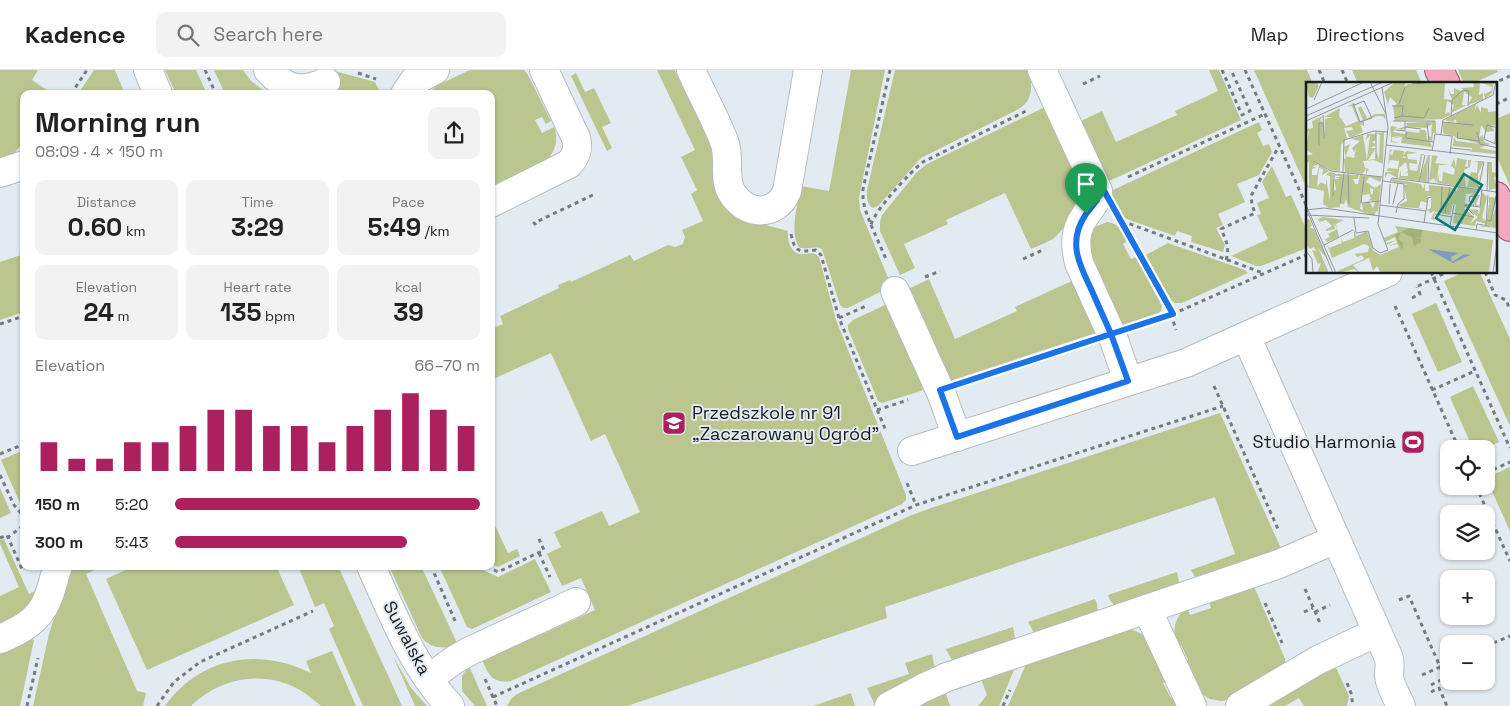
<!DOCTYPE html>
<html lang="en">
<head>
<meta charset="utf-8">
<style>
  body { margin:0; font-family:"Space Grotesk",sans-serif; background:#f2f2f2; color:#222; height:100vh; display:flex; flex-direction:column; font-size:19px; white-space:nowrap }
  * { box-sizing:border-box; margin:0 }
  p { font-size:16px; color:#767676 }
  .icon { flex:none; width:28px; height:28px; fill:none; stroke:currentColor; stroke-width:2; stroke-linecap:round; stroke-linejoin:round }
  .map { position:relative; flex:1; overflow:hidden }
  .panel { position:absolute; left:20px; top:20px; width:475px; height:480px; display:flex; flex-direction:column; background:#fff; border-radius:10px; box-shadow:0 1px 4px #0004 }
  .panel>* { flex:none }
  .controls { position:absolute; left:1440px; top:370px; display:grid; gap:10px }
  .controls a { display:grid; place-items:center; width:55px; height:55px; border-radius:10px; background:#fff; box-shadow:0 1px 4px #0004; font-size:25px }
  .pin { position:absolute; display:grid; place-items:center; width:42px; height:42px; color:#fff; margin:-51px -21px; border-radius:50% 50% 50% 0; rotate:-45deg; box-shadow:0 0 5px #0007 }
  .pin .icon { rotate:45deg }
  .round { display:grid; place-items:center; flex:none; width:52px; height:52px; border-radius:10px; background:#f2f2f2 }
  .headline { display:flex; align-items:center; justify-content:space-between; height:85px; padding:0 15px }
  h1 { font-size:28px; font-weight:600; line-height:38px }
  .figures { display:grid; grid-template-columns:repeat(3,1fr); gap:8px; height:85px; padding:5px 15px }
  .figures div { display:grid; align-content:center; border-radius:10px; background:#f2f2f2; text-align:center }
  .figures b { font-size:25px; font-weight:600 }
  .figures small { font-size:14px; font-weight:400 }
  .figures p { font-size:14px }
  .chart { height:140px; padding:10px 15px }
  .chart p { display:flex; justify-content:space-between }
  .chart svg { width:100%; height:90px; margin-top:5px; stroke:#ac205d; stroke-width:6 }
  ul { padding:0 15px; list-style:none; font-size:16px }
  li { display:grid; grid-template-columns:80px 60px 1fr; align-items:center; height:38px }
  li i { height:12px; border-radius:6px; background:#ac205d }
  header { display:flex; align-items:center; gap:30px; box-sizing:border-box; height:70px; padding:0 25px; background:#fff; border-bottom:1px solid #e0e0e0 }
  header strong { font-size:24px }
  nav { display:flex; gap:28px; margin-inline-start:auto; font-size:18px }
  .search { width:350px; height:45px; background:#f2f2f2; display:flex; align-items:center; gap:12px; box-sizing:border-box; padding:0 18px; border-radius:10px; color:#767676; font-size:19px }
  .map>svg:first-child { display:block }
  .green { fill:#bac68d }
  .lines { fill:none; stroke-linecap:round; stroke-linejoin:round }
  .minor-casing { stroke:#b4bcc3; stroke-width:30 }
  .major-casing { stroke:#a2516a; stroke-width:30 }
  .path { stroke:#757b7f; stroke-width:3; stroke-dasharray:4 4; stroke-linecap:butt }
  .minor { stroke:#fff; stroke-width:28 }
  .major { stroke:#f3a8be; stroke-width:28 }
  .route-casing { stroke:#fff; stroke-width:10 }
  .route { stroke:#1a73e8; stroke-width:6 }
  .labels { text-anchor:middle; stroke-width:4; stroke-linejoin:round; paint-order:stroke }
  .poi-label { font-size:18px; fill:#191c1f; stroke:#e2ebf1; text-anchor:start }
  .street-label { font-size:18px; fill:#191c1f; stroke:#e2ebf1 }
  .inset-road { fill:none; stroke:#92989d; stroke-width:1 }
  .view { fill:#0f766e; fill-opacity:0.15; stroke:#0f766e; stroke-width:2.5 }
  .inset-edge { fill:none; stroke:#191c1f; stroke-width:2.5 }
</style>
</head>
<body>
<header>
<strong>Kadence</strong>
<div class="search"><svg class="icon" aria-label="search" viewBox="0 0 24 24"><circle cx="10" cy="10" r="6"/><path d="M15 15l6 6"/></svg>Search here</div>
<nav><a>Map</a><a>Directions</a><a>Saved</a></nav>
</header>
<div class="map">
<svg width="1510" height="636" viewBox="0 0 1510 636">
  <rect width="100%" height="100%" fill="#e2ebf1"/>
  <path class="green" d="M 0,0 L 38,0 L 32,10 L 53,24 L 24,24 L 24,72 L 11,87 L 0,91 Z
    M 94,0 L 115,0 L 125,24 L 78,24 Z
    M 165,0 L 196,0 L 207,24 L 176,24 Z
    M 214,0 L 243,0 L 251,11 L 268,24 L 225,24 Z
    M 331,0 L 375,12 L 381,24 L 352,24 L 351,22 L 347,24 L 331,24 Z
    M 470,0 L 524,0 L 528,5 L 551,51 L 546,54 L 542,47 L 535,50 L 542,63 L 554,57 C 559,71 555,81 546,92 L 491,119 L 491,24 L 429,24 L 436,16 Z
    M 657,0 L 675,0 L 719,92 L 714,116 L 736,147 L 788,161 C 787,169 790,183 800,184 C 808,185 813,180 819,187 L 836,250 L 906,425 L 906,430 L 902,434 L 511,611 C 492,614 488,604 482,589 L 543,558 L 545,563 L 595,540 L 581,508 L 562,516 L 547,484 L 561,477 L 554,462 L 602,441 L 609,456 L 640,442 L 605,364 L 591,371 L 551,283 L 491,310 L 491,259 L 503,254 L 500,246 L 559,218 L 558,215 L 570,210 L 571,212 L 630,185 L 634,191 L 668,175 L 675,177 L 683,174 L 685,167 L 682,160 L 703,151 L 691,124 L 697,120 L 681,87 L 695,80 Z
    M 851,0 L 885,0 L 859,128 L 860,140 L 889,210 L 884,220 L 848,238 L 844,238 L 840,235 L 822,179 C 815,175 806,181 799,177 C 789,162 798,133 801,116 L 829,121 Z
    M 895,0 L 1029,0 C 1032,15 1034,30 1019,39 L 921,88 L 878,136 L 873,138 C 866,134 867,127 867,120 Z
    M 1209,0 L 1219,0 L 1241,50 L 1107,112 L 1077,53 L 1102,41 L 1116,72 L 1177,45 L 1175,41 L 1218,21 Z
    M 1254,0 L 1307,0 L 1313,14 L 1308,14 L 1307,119 Z
    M 1352,0 L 1416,0 L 1422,14 L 1358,14 Z
    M 1458,0 L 1497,0 L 1498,2 L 1471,14 L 1464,14 Z
    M 576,3 L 585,22 L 594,18 L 611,53 L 602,57 L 612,78 L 607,81 L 571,6 Z
    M 1043,38 L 1045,38 L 1079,107 C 1080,128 1070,155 1053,169 C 1046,173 1038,176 1031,179 L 1005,123 L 946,150 L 948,154 L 904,174 L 915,198 L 900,205 L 880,161 L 880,152 L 882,145 L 917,102 L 927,94 Z
    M 1510,43 L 1510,116 L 1496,85 L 1496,49 Z
    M 1259,52 L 1262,60 L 1257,63 L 1263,76 L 1269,74 L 1272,82 L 1259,105 L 1237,114 L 1245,132 L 1218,144 L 1223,155 L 1216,158 L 1225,175 L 1223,182 L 1191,172 L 1192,166 L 1177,161 L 1175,166 L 1124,148 L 1112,125 L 1113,120 Z
    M 1272,96 L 1286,127 L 1291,125 L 1307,161 L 1307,178 L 1261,196 L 1256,196 L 1231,186 L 1268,169 L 1257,145 L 1261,144 L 1257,133 L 1269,128 L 1262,112 Z
    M 1107,152 C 1119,153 1122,162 1127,171 L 1123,174 L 1131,189 L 1136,187 L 1162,236 L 1161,241 L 1158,243 L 1120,256 L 1088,188 L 1090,163 L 1095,157 Z
    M 1168,173 L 1245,200 L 1248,203 L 1182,233 L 1175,233 L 1171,230 L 1146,185 Z
    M 24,184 L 24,242 L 0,250 L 0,192 Z
    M 1463,202 L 1480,203 L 1510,269 L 1510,356 L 1444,211 Z
    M 929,209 L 955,269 L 1017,241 L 1015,237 L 1074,210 L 1098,261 L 1096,263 L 950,311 L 906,220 Z
    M 1436,233 L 1462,292 L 1438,302 L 1412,244 Z
    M 887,234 L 925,317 L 921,321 L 882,333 L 878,331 L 848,259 L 848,255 L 853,250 Z
    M 1473,316 L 1499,372 L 1485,379 L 1473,379 L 1450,327 Z
    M 1220,343 L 1283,483 L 1198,512 L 1191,500 L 1235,484 L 1215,427 L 885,537 L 887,548 L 627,636 L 507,636 L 511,629 L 517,624 L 912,445 L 934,437 Z
    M 24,380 L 24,434 L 20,433 L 1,390 Z
    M 1510,397 L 1510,461 L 1486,408 Z
    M 0,418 L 11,443 L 0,448 Z
    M 491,447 L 508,483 L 517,479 L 520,486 L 498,497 L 491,494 Z
    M 4,469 L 29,524 L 39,519 L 31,536 L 0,558 L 0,526 L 19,517 L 0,474 L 0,470 Z
    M 535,489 L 551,522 L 472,559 L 467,557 L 439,496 L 481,496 L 483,500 L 498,507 Z
    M 71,496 L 104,496 L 86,504 L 137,621 L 146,623 L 143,636 L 33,636 L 49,564 Z
    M 134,496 L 276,496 L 294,535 L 147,600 L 106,509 Z
    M 298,496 L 338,496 L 402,636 L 363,636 L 329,559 L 334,556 L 324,533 L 315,537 Z
    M 389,496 L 421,496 L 458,575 C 444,579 432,579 422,568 Z
    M 1177,502 L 1180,518 L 1117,539 L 1110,530 L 1108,525 Z
    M 1253,514 L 1285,589 L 1286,598 L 1233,629 L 1221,631 L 1210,629 L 1201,624 L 1183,593 L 1188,590 L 1181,575 L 1176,577 C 1172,562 1174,547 1187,537 L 1190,545 L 1211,538 L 1208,529 Z
    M 1095,529 L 1097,534 L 1098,546 L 1036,566 L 1028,552 Z
    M 1013,557 L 1016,573 L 954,594 L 946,579 Z
    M 1131,559 L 1146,566 L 1169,610 L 1163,613 L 1171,628 L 1176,626 L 1180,636 L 1008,636 L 1027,592 Z
    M 31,568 L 34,570 L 20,636 L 0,636 L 0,583 Z
    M 332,581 L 356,636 C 349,636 327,636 322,636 C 319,635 306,623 300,620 C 264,600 221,607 191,636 L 165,636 C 200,587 258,577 311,603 L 306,591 Z
    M 932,584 L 935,600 L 874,633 L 867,618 L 909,604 L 905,593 Z
    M 393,586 L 411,618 L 427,636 L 415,636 Z
    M 1333,591 L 1349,626 L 1347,636 L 1304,636 L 1299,628 L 1285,636 L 1259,636 Z
    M 469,596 L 487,636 L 475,636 L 462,621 L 462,606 Z
    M 1014,597 L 1014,600 L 999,636 L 978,636 L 987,625 L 980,606 Z
    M 944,618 L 950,636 L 909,636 Z
    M 851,623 L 855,636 L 813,636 Z"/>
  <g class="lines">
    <g class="minor-casing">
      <path id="minor" d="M 148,0 L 158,24
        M 268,0 C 286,20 301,23 326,12
        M 691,0 C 701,23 717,51 725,74 C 730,90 723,109 732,123 C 746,146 777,147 787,121 L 808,0
        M 1042,0 L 1098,121 C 1098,132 1090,137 1085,146 C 1074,161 1075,176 1079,193 L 1114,270 L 1128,311
        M 405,24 L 413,12 L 435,0
        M 0,103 L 24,95
        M 491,133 L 569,94 C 576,86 579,79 576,68 L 544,0
        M 895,221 L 942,325 L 957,367
        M 1246,266 L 1388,586 C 1391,593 1389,599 1389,606 C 1390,616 1397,627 1401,636
        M 912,381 L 1186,293 L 1388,202
        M 371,496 C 393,545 413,597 450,636
        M 1147,539 L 1192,636
        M 0,569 C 19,561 39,551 47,530 C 52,519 54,507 58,496
        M 428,609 L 454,590 L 470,581 L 576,532
        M 889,636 L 923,618 L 947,607 L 1279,494 L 1336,469
        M 1240,636 L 1318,590 L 1377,562"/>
    </g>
    <g class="major-casing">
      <path id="major" d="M 1439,0 L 1446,14
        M 1496,126 L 1510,157"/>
    </g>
    <path class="path" d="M 205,0 L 216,24
      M 890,0 L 863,119 C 862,133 866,142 871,155 C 874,141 911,101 923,92 L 1026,41
      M 1222,0 L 1242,45 L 1250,41 L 1231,0
      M 1245,0 L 1308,139
      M 1319,0 L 1325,14
      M 1342,0 L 1348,14
      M 358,3 L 376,9
      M 1083,14 L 1100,6
      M 1492,14 L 1510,6
      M 71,24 L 87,0
      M 1496,34 L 1509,28
      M 1128,107 L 1265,44
      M 1122,151 L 1263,203
      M 1122,152 L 1173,244
      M 536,155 L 534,153 L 595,124
      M 871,155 L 886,189
      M 791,164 C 795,183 799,182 816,180 L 821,185 L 839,248 L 886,361
      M 1023,189 L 1045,179
      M 1226,190 C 1230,178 1226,170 1221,159 L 1255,143 L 1252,135 L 1251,126 L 1279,76
      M 1431,202 L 1510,378
      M 1485,202 L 1495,225 L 1506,230 L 1510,240
      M 925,207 L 940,201
      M 1418,216 L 1447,202
      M 1412,228 L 1420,224 L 1417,217
      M 1395,236 L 1459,379
      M 1171,244 L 1176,260
      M 839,248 L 866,236
      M 0,254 L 24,246
      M 1142,254 L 1173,244 L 1308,184
      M 971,310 L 1079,274
      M 1214,316 L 1278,459
      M 1432,320 L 1475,301
      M 877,340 L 908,330
      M 0,384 L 24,374
      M 1486,403 L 1510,392
      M 0,405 L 14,435 L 24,447
      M 907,413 L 916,435
      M 1476,416 L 1510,491
      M 0,468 L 7,465 L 22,499
      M 7,468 L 24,455
      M 539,483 L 550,507
      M 431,496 L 456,553
      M 487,496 L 498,502 L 544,480 L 539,469
      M 1305,519 L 1320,553
      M 1399,530 L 1409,526 L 1445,608 L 1429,616
      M 1265,533 L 1282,573
      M 1304,542 L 1313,538
      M 1315,542 L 1330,535
      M 1486,576 L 1510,566
      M 1422,605 L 1449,593
      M 485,609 L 497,636
      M 1347,613 L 1351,623 L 1353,636
      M 1431,622 L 1439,618 L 1447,636
      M 493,627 L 916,435 L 1223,336
      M 27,636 L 38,588
      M 157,636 L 174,612 L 200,592 L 313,541
      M 1003,636 L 1010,620"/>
    <use href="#minor" class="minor"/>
    <use href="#major" class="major"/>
  </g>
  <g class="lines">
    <g class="route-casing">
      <path id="route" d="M 1086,144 C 1067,172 1079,194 1092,221 C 1098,235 1105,250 1111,264 L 940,320 L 957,367 L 1128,311 L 1111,264 L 1173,244 L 1103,119 L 1098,121 L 1097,130 L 1086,144"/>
    </g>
    <use href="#route" class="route"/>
  </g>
  <defs>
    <g id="school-square" transform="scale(1.25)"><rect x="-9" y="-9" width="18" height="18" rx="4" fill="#ac205d" stroke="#e2ebf1"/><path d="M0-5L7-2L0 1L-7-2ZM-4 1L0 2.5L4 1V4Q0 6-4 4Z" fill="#fff"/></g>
    <g id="stadium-square" transform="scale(1.25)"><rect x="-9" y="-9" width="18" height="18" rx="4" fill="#ac205d" stroke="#e2ebf1"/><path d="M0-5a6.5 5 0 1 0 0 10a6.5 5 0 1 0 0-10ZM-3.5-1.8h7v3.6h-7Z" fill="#fff"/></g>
  </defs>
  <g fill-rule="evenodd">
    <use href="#school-square" x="674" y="353"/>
    <use href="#stadium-square" x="1413" y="372"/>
  </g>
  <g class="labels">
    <g class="poi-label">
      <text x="692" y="349">Przedszkole nr 91<tspan x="692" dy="21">„Zaczarowany Ogród”</tspan></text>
      <text x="1396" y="378" text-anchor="end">Studio Harmonia</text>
    </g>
    <g class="street-label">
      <text transform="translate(407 568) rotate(62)" y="6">Suwalska</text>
    </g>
  </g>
  <g transform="translate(1306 12)">
    <rect width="191" height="191" fill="#e2ebf1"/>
    <path d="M 15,0 L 11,1 L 13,4 L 7,16 L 3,15 L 0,1 ZM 89,0 L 100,0 L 98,5 L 102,2 L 139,1 L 138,17 L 146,18 L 142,6 L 145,12 L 148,12 L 148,6 L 155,9 L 158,8 L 155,6 L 168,5 L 167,0 L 188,0 L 186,11 L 179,17 L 178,12 L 185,9 L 186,5 L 174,0 L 173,13 L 177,11 L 177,18 L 170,20 L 162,23 L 166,15 L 158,10 L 156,23 L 161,23 L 145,31 L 148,23 L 141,19 L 139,32 L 143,30 L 144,33 L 136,37 L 89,39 L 87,24 L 91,22 L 84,15 L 82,22 L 78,10 ZM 46,22 L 51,22 L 48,25 L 54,39 L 57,38 L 52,26 L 55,24 L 61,36 L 55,40 L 54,40 L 47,26 L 54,40 L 69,32 L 79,32 L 80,38 L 77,34 L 71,34 L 58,39 L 58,44 L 54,42 L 57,50 L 44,56 L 40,49 L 47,48 L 46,45 L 38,46 L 41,56 L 35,63 L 34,89 L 25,88 L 6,78 L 12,83 L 7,84 L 10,86 L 6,87 L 6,93 L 11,93 L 13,83 L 23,89 L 16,93 L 17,87 L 13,86 L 11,105 L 15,100 L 20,103 L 20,95 L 24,119 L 24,94 L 20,93 L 23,90 L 30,91 L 27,93 L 27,110 L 30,107 L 28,97 L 34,97 L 28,95 L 34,95 L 31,92 L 53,93 L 52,97 L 47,97 L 49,102 L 52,102 L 54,93 L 75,95 L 75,100 L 63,95 L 60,100 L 69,106 L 75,102 L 72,130 L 70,129 L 68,134 L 42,125 L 40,117 L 38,122 L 34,122 L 34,125 L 39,125 L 23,126 L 17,122 L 18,109 L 0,105 L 0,99 L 3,105 L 3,80 L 0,81 L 0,74 L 7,72 L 0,68 L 3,48 L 0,53 L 0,47 L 7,46 L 6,39 L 17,34 L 14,38 L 17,41 L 18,57 L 19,37 L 27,35 L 18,35 L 34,26 L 33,34 L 40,44 L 52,39 L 46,24 L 41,25 ZM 57,105 L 57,113 L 65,112 L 64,106 L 67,107 L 67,112 L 63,113 L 65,116 L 63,118 L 69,120 L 67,126 L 63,119 L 56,122 L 57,128 L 54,127 ZM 170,22 L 168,31 L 171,23 L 175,31 L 175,25 L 182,27 L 182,30 L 191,29 L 191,44 L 185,43 L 188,48 L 187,59 L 188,49 L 180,50 L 175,43 L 173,56 L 177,53 L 178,60 L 184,62 L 173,66 L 191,69 L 191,72 L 145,68 L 165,70 L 166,66 L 147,64 L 148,54 L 150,59 L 174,62 L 137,51 L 137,41 L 151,41 L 149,37 L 147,40 L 140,39 L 140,37 ZM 130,39 L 130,51 L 127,51 L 126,59 L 122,58 L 120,53 L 125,55 L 126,42 L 120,46 L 101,45 L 96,48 L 91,47 L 101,44 L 100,41 ZM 85,44 L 91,45 L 87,50 L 99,52 L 101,49 L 113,51 L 114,48 L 119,48 L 126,65 L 95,61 L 96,55 L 88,54 L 94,56 L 86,55 L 86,59 L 94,61 L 85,60 L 85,48 L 82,59 ZM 78,50 L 77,82 L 68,78 L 57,79 L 59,86 L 63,87 L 60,92 L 60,87 L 56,92 L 39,90 L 38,77 L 43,75 L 40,76 L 38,65 L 44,62 L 40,74 L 48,76 L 50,66 L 48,70 L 46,66 L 54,59 L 45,57 L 57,53 L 61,78 L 64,53 L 60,58 L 61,52 L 70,52 L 70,58 L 66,60 L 70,63 L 64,66 L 70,66 L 62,78 L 69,77 L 71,71 L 73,78 L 74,53 L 70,51 ZM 84,67 L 86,68 L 84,71 L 86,74 L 88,68 L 98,69 L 97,76 L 101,76 L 97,74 L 100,69 L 112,71 L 101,72 L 102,77 L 111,78 L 111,82 L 103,81 L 104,88 L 111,89 L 115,72 L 119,72 L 116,73 L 113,97 L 122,73 L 121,100 L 93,96 L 95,88 L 95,94 L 102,94 L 102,90 L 97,93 L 102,89 L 100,80 L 93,86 L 92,96 L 82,91 L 79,96 L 79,90 L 90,90 L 81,89 L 82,86 L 92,87 L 93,79 L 84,78 L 82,83 ZM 123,73 L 132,74 L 129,81 L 144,83 L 133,83 L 130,101 L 128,96 L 123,99 L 126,74 ZM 148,76 L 150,86 L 151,76 L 161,78 L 159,84 L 162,85 L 162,78 L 165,78 L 164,85 L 158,88 L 160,105 L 131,101 L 132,89 L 133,99 L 136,99 L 137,90 L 148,93 L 149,87 L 145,84 ZM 167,79 L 178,79 L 172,92 L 172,106 L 161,105 L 165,90 L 171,91 L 172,80 ZM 182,80 L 191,80 L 186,80 L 186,90 L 191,91 L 188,96 L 191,106 L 183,108 ZM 87,97 L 115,102 L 117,107 L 119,101 L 119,109 L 123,109 L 123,103 L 150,106 L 150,111 L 152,105 L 175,109 L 169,112 L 174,113 L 170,122 L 173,124 L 169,124 L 169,114 L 164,113 L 169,111 L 160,112 L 159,121 L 166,123 L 167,120 L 167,123 L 158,126 L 168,135 L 164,142 L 172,135 L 162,127 L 172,128 L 173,133 L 176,111 L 190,111 L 177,111 L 181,115 L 176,136 L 180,139 L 183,122 L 187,123 L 183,121 L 183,115 L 191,116 L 185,139 L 191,122 L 190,146 L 171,144 L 186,144 L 174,140 L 170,139 L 169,144 L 147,141 L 150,123 L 147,122 L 144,133 L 129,130 L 128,138 L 125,137 L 129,128 L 125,131 L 121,128 L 125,126 L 125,114 L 122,114 L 121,121 L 115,119 L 113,126 L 120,127 L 96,125 L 92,123 L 101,119 L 98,103 L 103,103 L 85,99 ZM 17,135 L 38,138 L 30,142 L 33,155 L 21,160 L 19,157 L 24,155 L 22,152 L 31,147 L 28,141 L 29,147 L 21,149 L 19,148 L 26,144 L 20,138 L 13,140 L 12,137 ZM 0,136 L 4,138 L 6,144 L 3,145 L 8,147 L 21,177 L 12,166 L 23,191 L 11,191 L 15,181 L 12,182 L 6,168 L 10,169 L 8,165 L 4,167 L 0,162 ZM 89,144 L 187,158 L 183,191 L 75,191 L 71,184 L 67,189 L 63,176 L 47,183 L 54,191 L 48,187 L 33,191 L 32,189 L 58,177 L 56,173 L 52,175 L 50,174 L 49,172 L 62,170 L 63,164 L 58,162 L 26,176 L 21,162 L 23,166 L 36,161 L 35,156 L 37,160 L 48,156 L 48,147 L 50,154 L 61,149 L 67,168 L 74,173 L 83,169 L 81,164 L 83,169 L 93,165 L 91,162 L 82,164 L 91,161 L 90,158 L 81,163 L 80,161 L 90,158 L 89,155 L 79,160 L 78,156 L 92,150 Z" fill="#bac68d" fill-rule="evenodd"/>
    <path d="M 103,146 L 116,148 L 115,156 L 108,155 L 115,157 L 115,160 L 108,164 L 106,155 L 95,150 L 92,157 L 97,161 L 96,168 L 89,153 Z" fill="#a6b179"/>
    <path d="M 122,167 L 153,171 L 145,175 L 146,180 L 158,172 L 164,173 L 147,181 Z" fill="#829aca"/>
    <path class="inset-road" d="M 64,0 L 80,32M 106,2 L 132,0M 8,18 L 16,0M 47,21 L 54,40 L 66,36 L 58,19 L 48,23M 93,22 L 99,5M 86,24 L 97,24 L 96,34 L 88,36M 0,27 L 58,0M 17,33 L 18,57M 0,34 L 77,0M 96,34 L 118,36 L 123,26M 145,34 L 146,18 L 157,8 L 163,9 L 162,24M 0,39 L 88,0M 87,39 L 129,39M 136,40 L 167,43M 121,41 L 123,59M 99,45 L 115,47M 192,46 L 181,43 L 178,57 L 192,63M 90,48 L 99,49 L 99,39M 70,49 L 70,76M 100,49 L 100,56 L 127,60M 152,50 L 151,56 L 173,59M 171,50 L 174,62 L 192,66M 135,52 L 137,38 L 187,13 L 190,0M 189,61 L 190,46M 80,63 L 192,76M 13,64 L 13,41 L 18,41M 145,66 L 165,68M 126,69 L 129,52 L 146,54 L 144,72M 7,79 L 25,89 L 76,95M 37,91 L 38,58 L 68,49 L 82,50M 42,91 L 43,122M 58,95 L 55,121 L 75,119M 77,99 L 98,102 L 98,116M 84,100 L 86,96 L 154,105 L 190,110 L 192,115M 113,100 L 119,73M 122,101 L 123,73M 172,108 L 178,80M 181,109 L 182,80M 27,114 L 28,93 L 34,93M 34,121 L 38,91M 83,122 L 84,102M 87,122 L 92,101M 0,123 L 30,191M 74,123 L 120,129M 167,124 L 168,123 L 168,115 L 164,114 L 163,119 L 168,120M 0,126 L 27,191M 0,128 L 18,126 L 192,151M 135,130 L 136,104M 90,131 L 92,122 L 99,116M 139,131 L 144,105M 146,131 L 168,135M 129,132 L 146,135M 0,133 L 63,136M 168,133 L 158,123 L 174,125 L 176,108M 48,136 L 50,151 L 62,149 L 67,166 L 74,171 L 82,168 L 72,142 L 82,45 L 76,5M 181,138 L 185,139 L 190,114M 118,141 L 122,116 L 125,115M 180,143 L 182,113M 144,144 L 148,123M 170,148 L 171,142 L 184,144M 18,163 L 47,148M 0,169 L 6,177 L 7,191M 187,191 L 192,155"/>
    <path class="view" d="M 158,92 L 176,103 L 149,148 L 130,136 Z"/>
    <rect width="191" height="191" class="inset-edge"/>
  </g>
</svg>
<div class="controls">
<a><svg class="icon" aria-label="locate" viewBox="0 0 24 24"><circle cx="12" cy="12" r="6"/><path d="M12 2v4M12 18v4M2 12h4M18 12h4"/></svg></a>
<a><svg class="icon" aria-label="layers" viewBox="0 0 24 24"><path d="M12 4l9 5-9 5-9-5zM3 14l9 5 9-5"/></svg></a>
<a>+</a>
<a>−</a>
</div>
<div class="pin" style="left:1086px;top:144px;background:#1e9e55"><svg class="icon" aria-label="arrive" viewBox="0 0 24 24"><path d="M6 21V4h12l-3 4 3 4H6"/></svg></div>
<section class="panel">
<div class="headline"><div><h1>Morning run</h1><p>08:09 · 4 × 150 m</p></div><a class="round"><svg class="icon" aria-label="share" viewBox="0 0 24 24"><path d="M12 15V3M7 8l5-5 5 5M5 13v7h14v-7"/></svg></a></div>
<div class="figures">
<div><p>Distance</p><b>0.60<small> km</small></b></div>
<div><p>Time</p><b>3:29</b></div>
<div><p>Pace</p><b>5:49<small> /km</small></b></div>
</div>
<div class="figures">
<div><p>Elevation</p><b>24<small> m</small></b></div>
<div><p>Heart rate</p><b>135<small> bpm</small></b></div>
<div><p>kcal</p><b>39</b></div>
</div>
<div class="chart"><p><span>Elevation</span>66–70 m</p>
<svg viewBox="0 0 160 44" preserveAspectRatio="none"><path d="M5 44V30M15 44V38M25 44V38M35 44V30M45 44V30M55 44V22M65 44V14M75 44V14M85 44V22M95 44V22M105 44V30M115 44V22M125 44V14M135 44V6M145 44V14M155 44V22"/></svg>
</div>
<ul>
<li><b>150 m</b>5:20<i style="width:100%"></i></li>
<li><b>300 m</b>5:43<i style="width:76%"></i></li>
</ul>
</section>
</div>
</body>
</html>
